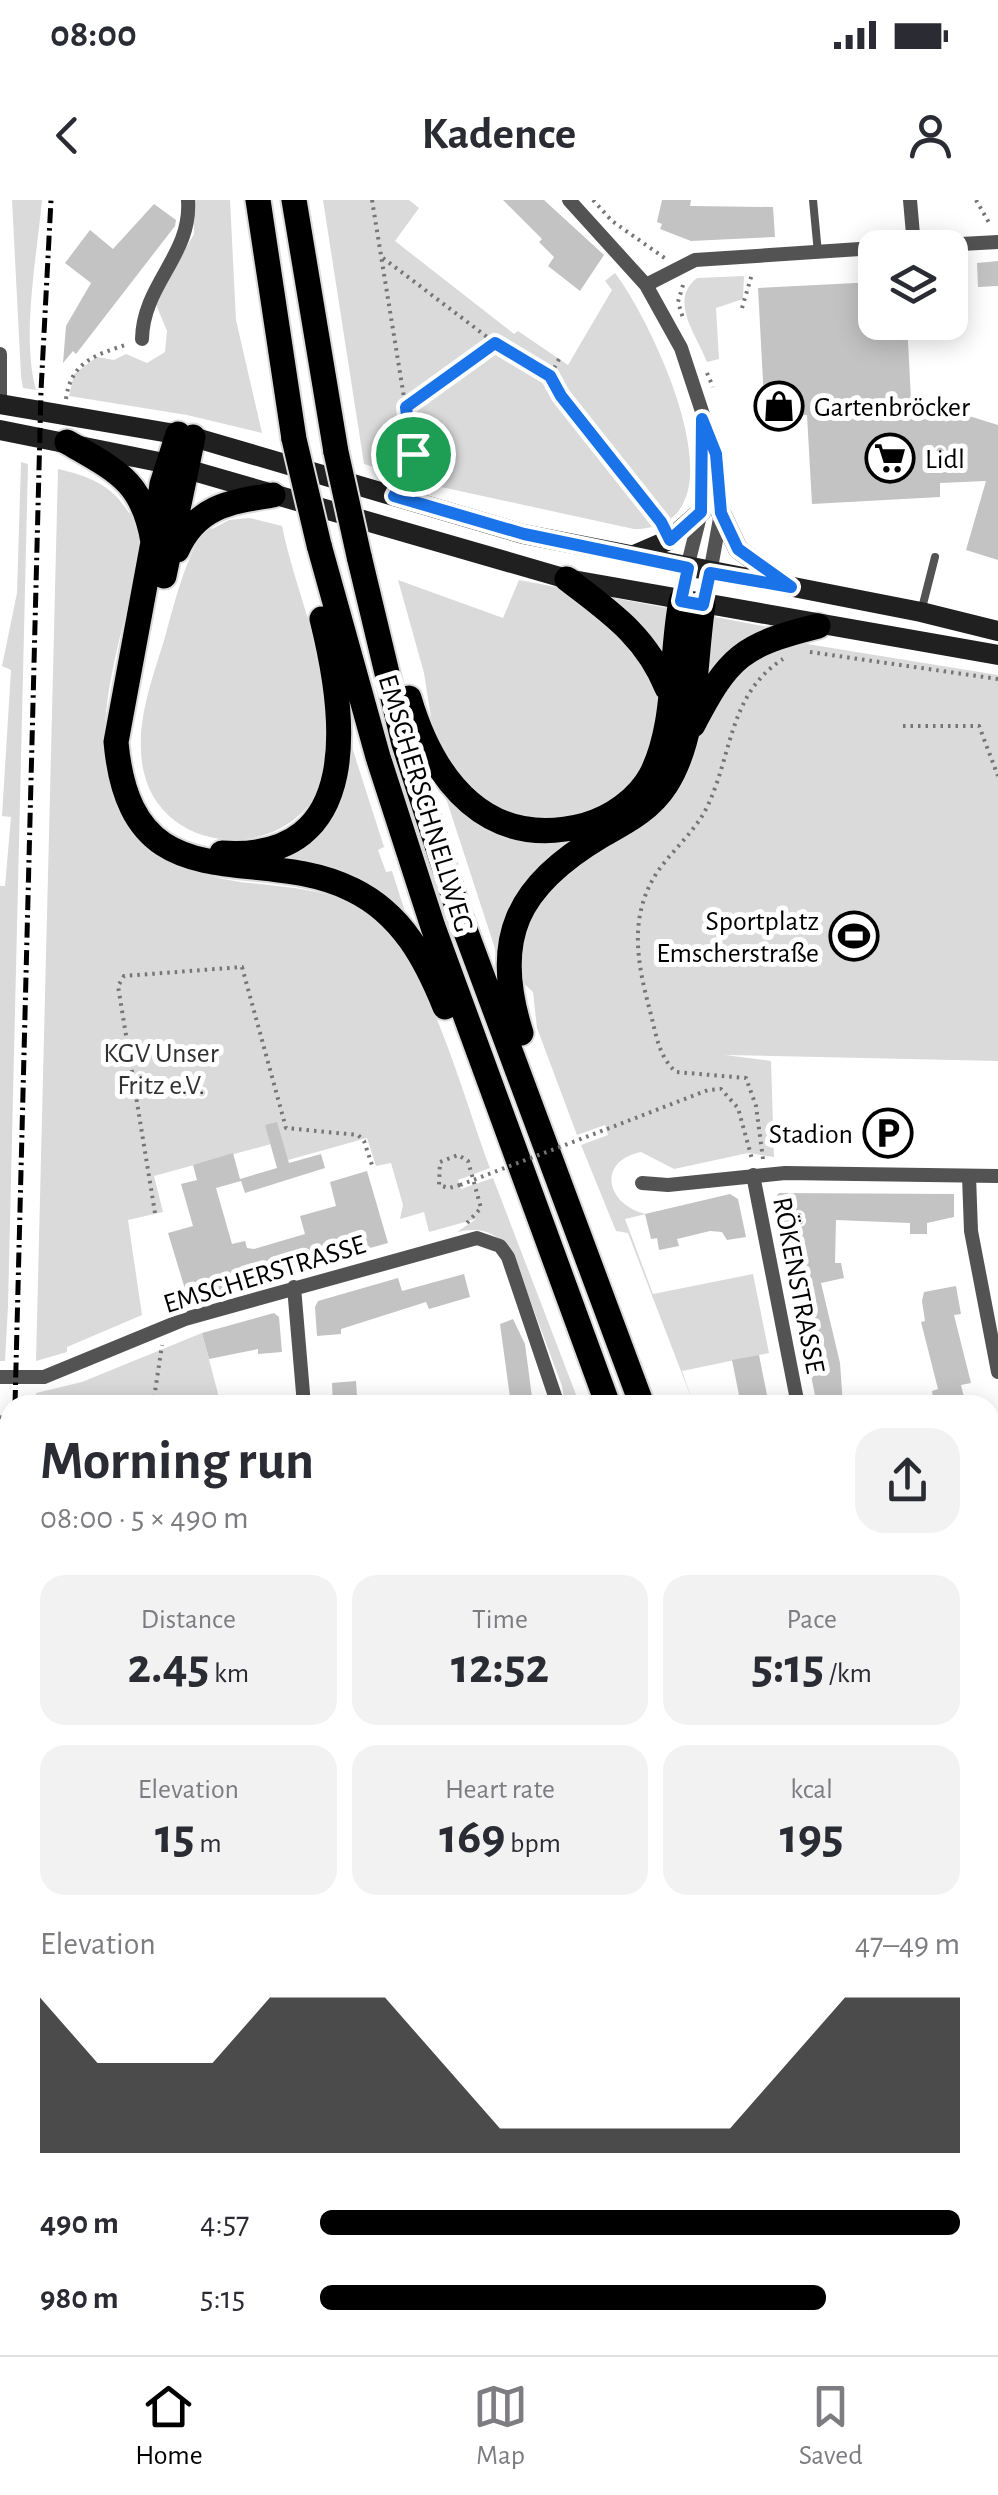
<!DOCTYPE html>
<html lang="en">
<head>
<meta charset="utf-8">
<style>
  body { margin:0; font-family:"Alegreya Sans",sans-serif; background:#f2f2f3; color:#2b2b33; height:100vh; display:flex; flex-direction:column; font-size:38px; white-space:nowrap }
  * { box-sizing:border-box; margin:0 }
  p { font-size:32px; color:#7c7c81 }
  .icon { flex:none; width:55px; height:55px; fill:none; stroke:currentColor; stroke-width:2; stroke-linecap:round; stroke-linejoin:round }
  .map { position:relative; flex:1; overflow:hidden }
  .drawer { position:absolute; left:0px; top:1195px; width:1000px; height:960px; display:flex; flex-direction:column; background:#fff; border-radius:30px 30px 0 0; box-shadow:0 5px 25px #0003 }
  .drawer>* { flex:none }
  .buttons { position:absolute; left:858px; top:30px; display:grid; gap:20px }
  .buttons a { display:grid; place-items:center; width:110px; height:110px; border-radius:20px; background:#fff; box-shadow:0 5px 25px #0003; font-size:50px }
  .pin { position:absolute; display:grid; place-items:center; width:85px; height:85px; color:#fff; margin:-42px; border:5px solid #fff; border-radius:50%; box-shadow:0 2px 10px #0007 }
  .round { display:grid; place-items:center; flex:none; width:105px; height:105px; border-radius:30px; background:#f2f2f3 }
  .head { display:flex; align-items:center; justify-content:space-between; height:170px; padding:0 40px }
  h1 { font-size:55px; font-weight:700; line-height:75px }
  .figures { display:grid; grid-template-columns:repeat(3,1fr); gap:15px; height:170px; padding:10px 40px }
  .figures div { display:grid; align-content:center; border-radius:25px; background:#f2f2f3; text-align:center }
  .figures b { font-size:50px; font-weight:700 }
  .figures small { font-size:28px; font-weight:400 }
  .figures p { font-size:28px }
  .chart { height:280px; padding:20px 40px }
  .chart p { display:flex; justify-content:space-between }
  .chart svg { width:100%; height:180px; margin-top:10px; fill:#000; opacity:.7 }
  ul { padding:0 40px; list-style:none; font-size:32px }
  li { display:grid; grid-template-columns:160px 120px 1fr; align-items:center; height:75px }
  li i { height:25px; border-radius:12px; background:#000 }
  .status { display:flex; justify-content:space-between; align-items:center; height:70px; padding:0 50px; background:#fff; direction:ltr }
  .status svg { height:28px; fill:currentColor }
  header { display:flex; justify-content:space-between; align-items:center; height:130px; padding:0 40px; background:#fff; font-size:45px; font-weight:700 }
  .tabs { display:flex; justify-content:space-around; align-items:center; height:140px; border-top:2px solid #e1e1e2; background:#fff; font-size:28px; color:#7c7c81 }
  .tabs a { display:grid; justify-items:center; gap:5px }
  .tabs .on { color:#000 }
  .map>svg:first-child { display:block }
  .green { fill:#dadada }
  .building { fill:#c3c3c3 }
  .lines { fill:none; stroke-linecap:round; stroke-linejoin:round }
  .highway-casing { stroke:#dbdbdb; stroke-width:29 }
  .path { stroke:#757575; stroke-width:4; stroke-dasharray:2.5 5; stroke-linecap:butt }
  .lane { stroke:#535353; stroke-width:8 }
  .street { stroke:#535353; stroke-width:14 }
  .secondary { stroke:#202020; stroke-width:20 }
  .highway { stroke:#000; stroke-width:25 }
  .rail { stroke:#000; stroke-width:5; stroke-dasharray:15 5 2.5 5; stroke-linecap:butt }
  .highway-bridge-casing { stroke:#dbdbdb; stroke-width:29; stroke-linecap:butt }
  .path-bridge { stroke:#757575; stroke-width:4; stroke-dasharray:2.5 5; stroke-linecap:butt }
  .highway-bridge { stroke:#000; stroke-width:25 }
  .route-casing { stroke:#fff; stroke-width:20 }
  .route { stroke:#1a73e8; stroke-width:12 }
  .labels { text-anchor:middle; stroke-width:10; stroke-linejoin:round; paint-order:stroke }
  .poi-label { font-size:28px; fill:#000; stroke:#fff; text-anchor:start }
  .street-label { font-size:28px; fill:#000; stroke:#fff }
  .park-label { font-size:28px; fill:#313131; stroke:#fff }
</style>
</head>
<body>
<div class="status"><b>08:00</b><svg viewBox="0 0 49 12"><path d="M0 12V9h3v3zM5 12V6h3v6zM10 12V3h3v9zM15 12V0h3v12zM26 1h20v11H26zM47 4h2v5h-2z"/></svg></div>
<header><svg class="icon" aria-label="back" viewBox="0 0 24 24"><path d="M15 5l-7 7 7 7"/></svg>Kadence<svg class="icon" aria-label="person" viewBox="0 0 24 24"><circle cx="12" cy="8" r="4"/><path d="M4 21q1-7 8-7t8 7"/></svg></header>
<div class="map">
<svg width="998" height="2155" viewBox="0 0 998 2155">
  <rect width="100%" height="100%" fill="#fff"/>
  <path class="green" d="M 12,0 L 42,0 C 37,56 21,137 36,190 L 23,188 L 21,176 Z
    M 194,0 L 230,0 L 236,120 L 262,233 L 187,215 L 69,196 L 74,174 L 97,157 L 114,160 L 126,154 L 147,163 L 165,152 L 167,131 L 155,102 L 194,34 Z
    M 323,0 L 409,0 L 419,8 L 395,41 L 514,134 L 518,131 L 568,165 L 612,90 L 605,81 L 615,73 C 652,121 753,329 634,329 L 432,285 L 364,264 Z
    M 744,76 L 743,99 L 716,108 L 719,159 L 707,162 C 697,136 668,100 697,78 Z
    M 21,262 L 28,264 L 8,1106 L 5,1161 L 0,1161 L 0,686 L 5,686 L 11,617 L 2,616 L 11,470 L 2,466 L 17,393 Z
    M 58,269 C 89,276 112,285 129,313 L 134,311 L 141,339 C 130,431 62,567 147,641 C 177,667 210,679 249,683 C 297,688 347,690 383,727 C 433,778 464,900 490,968 L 458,980 L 461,989 L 493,978 L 580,1205 L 565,1205 L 562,1186 L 513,1054 C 497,1033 483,1026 457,1032 L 476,1019 L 429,1032 L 424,1012 L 400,1019 L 403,1005 L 391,963 L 376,966 L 367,938 L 288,960 L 282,941 L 154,976 L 163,1012 L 128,1020 L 142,1115 L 67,1147 L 67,1152 L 36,1161 Z
    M 250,318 L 282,326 C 297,400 338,480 327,561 C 313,664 157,667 142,563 C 136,520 153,477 165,437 C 176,398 185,358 208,324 L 212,329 L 229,320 Z
    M 398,380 L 503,418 L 519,380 L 778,429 L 801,443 L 998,475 L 998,861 L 725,855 L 771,861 L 774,957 L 748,953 L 674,969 L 641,952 C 597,961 605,1004 646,1014 L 625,1019 L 653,1094 L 753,1074 L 769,1153 L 682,1171 L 694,1205 L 628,1033 L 616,1031 L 581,945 L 608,935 L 605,925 L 577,935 L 537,828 L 533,792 L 499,761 L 442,586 L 424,473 Z
    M 351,544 L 384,647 L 378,650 L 386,672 L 392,671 L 407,718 L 249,661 L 282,651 Z
    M 202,1133 L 221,1205 L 36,1205 L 36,1193 L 82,1182 Z
    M 998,1803 L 998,2155 L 984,2155 L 982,2145 L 990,2145 L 990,1805 Z
    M 642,2145 L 832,2145 L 833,2155 L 643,2155 Z"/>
  <path class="building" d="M 503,0 L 544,0 L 604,55 L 580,91 L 548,66 L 554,57 L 539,42 L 542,39 Z
    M 662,0 L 691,0 L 690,6 L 773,7 L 775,37 L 691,41 L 660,29 L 662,24 L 657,22 Z
    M 154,4 L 176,20 L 175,26 L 76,154 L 73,151 L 63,163 L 66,126 L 91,83 L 65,63 L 90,30 L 113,49 Z
    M 998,61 L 998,86 L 978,87 L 977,63 Z
    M 875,82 L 875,122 L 907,122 L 912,219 L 969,216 L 998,225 L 998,360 L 966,350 L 986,281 L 940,283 L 940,297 L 812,304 L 807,215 L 765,218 L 758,88 Z
    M 277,922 L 289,963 L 321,954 L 325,968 L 245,993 L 241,981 L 216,988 L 232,1044 L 245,1041 L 247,1048 L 254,1049 L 305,1034 L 300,1016 L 336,1006 L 330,982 L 367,971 L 388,1043 L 188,1099 L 168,1033 L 193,1026 L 181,984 L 197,980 L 193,965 L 233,953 L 240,979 L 277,968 L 265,925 Z
    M 779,993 L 954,994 L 954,1017 L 927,1023 L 927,1034 L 910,1034 L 910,1023 L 836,1020 L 835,1063 L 841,1063 L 844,1078 L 821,1083 L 840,1163 L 843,1205 L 817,1205 L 775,998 Z
    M 730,994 L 738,999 L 746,1037 L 727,1040 L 722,1032 L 710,1031 L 677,1039 L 679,1046 L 659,1050 L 657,1038 L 651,1039 L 645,1014 Z
    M 464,1074 L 470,1097 L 429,1109 L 426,1102 L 341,1129 L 341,1134 L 317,1136 L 315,1107 L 318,1101 L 398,1078 L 402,1091 Z
    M 956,1086 L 961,1114 L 954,1115 L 971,1183 L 961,1185 L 966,1205 L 934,1205 L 932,1191 L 938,1189 L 921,1122 L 925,1121 L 922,1101 L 924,1092 Z
    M 274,1113 L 279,1117 L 282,1152 L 258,1154 L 258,1149 L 209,1159 L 202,1133 Z
    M 513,1119 L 525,1144 L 533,1205 L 511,1205 L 500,1124 Z
    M 759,1155 L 769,1205 L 741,1205 L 732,1160 Z
    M 356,1181 L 357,1196 L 351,1197 L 352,1205 L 333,1205 L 332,1183 Z"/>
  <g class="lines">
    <g class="highway-casing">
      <path id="highway" d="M 258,0 L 294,239
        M 294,0 L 336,252
        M 67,242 C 117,271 143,281 153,342 L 116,542 C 131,709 256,641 353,690 C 402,714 426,760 445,807
        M 156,326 L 162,284 L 178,234
        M 319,345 L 378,557 L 433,727 L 608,1205
        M 177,350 C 197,306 229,302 273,295
        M 359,356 L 404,544 L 460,716 L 642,1205
        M 164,376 L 193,237
        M 567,379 C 610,412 646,436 667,488
        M 409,498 C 434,582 488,651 585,625 C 611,618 638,599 651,575 C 677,524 670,457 681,401
        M 693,525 C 729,456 742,445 818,426
        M 222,653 C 367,663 345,511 322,419
        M 521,833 C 491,738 517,686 601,636 C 626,622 650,610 666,585 C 698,535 694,462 703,405
        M 869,2145 L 870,2155
        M 899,2145 L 901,2155"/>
    </g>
    <path class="path" d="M 372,0 L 413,253 L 404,278
      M 593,0 L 612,21 L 666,59
      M 976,0 L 991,26
      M 383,58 L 495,143
      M 683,85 L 678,102 L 683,118
      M 742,108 L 752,74
      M 559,159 L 550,176 L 561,197 L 661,322
      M 707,173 L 713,187
      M 66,199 C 71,161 96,155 128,144
      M 406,207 L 495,143 L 550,176
      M 810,452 L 998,479
      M 903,526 L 979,526 L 998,576
      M 607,929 L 708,890 L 721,889 L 738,908 L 752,959
      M 763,959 L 756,906 L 746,878 L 676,872 C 658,856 656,833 650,811 C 637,762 628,716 658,671 C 672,651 693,633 705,611 C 733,557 727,495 783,459
      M 460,985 L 449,988 L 439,985 L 440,962 L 458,955 L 468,961 L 481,1008 L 466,1024
      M 155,1013 L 118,786 L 124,776 L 242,767 L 286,928 L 358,935 L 364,941 L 373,968
      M 153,1205 L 162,1145
      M 0,1217 L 4,1218
      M 990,1297 L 998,1295
      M 784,2145 L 785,2155"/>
    <path class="lane" d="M 813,0 L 818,53
      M 921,412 L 935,357"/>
    <path class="street" d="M 569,0 L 646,85 L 681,148 L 716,254 L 721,313 L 710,373
      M 910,0 L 914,46
      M 888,48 L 998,42
      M 646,85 L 695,60 L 875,48
      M 142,139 C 143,84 192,55 188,0
      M 0,154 L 0,201
      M 687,368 L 701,312 L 702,230
      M 753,975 L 798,1205
      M 969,976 L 971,1031 L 998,1172
      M 642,983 L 668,985 L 785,973 L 998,976
      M 294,1087 L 304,1205
      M 0,1177 L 44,1177 L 185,1119 L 477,1038 L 500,1046 L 508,1057 L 558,1205
      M 990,1745 L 998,1743
      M 0,1826 L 10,1827
      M 108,2145 L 111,2155"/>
    <path class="secondary" d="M 0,204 L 193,237 L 523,334 L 921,412 L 998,431
      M 0,230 L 169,264 L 567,379 L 998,455
      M 721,313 L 738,349 L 781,381
      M 632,356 L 669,340 L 701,312"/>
    <use href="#highway" class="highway"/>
    <path class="rail" d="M 15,1205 L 41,191 L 51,0
      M 0,1677 L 10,1370
      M 990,1794 L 998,1792
      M 0,2016 L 10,1722
      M 159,2155 L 167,2145"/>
    <g class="highway-bridge-casing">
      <path id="highway-bridge" d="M 294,239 L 319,345
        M 336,252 L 359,356"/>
    </g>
    <path class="path-bridge" d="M 460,985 L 607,929"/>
    <use href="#highway-bridge" class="highway-bridge"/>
  </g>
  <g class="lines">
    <g class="route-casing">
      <path id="route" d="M 495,143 L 550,176 L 561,196 L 661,322 L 670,340 L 701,312 L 702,219 L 716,254 L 721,313 L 738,349 L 791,387 L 710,373 L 703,405 L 681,401 L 688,368 L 524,334 L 394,296 L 412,263 L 406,207 Z"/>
    </g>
    <use href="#route" class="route"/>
  </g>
  <defs>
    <g id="shop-ring" transform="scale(2.5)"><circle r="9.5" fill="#fff" stroke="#000" stroke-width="1.5"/><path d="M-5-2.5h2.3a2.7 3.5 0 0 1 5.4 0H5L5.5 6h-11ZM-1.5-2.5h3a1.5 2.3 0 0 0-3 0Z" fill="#000"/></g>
    <g id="supermarket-ring" transform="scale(2.5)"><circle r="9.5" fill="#fff" stroke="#000" stroke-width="1.5"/><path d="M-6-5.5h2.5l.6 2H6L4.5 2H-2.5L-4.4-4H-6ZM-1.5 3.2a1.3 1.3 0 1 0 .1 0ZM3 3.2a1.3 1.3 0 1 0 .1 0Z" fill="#000"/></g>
    <g id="stadium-ring" transform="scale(2.5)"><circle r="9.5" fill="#fff" stroke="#000" stroke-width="1.5"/><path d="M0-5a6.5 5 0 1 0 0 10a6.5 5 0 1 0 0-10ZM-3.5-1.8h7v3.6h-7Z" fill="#000"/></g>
    <g id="parking-ring" transform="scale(2.5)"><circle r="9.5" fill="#fff" stroke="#000" stroke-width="1.5"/><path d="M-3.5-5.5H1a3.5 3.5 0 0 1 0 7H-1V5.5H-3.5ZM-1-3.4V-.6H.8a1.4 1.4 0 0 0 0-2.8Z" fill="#000"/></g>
  </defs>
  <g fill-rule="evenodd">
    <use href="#shop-ring" x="779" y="206"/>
    <use href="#supermarket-ring" x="890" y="258"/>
    <use href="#stadium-ring" x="854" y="736"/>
    <use href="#parking-ring" x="888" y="933"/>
  </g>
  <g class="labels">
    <g class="poi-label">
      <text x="814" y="216">Gartenbröcker</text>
      <text x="925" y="268">Lidl</text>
      <text x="819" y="730" text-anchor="end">Sportplatz<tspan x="819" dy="32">Emscherstraße</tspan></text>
      <text x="853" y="943" text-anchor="end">Stadion</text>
    </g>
    <g class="street-label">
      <text transform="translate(427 603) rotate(73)" y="10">EMSCHERSCHNELLWEG</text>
      <text transform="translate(264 1073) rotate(-17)" y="10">EMSCHERSTRASSE</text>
      <text transform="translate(800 1085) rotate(79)" y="10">RÖKENSTRASSE</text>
    </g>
    <g class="park-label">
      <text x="161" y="862">KGV Unser<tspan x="161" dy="32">Fritz e.V.</tspan></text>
    </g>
  </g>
</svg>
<div class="buttons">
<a><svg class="icon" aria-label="layers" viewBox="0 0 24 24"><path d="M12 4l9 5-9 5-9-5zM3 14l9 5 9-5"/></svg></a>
</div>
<div class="pin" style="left:413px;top:254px;background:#1e9e55"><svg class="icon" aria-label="arrive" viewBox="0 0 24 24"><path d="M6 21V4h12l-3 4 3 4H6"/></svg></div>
<section class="drawer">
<div class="head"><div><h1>Morning run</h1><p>08:00 · 5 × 490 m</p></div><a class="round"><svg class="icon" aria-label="share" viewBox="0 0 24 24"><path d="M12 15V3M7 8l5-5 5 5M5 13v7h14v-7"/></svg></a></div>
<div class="figures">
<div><p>Distance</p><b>2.45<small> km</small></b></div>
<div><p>Time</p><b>12:52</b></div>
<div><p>Pace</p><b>5:15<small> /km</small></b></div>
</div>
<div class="figures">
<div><p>Elevation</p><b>15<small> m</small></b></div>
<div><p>Heart rate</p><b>169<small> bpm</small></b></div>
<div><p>kcal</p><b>195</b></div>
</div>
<div class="chart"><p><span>Elevation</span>47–49 m</p>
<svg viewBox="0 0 160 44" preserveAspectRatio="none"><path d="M0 44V6L10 22L20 22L30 22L40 6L50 6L60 6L70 22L80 38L90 38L100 38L110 38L120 38L130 22L140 6L150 6L160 6V44z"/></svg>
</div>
<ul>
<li><b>490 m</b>4:57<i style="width:100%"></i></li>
<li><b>980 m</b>5:15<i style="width:79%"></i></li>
</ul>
</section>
</div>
<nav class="tabs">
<a class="on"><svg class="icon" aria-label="home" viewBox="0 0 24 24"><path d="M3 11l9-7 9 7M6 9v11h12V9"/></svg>Home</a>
<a><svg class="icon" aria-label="map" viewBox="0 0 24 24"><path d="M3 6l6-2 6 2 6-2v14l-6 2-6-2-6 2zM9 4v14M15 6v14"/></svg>Map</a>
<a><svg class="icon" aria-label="saved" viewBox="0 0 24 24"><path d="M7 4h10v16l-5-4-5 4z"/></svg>Saved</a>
</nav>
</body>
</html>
